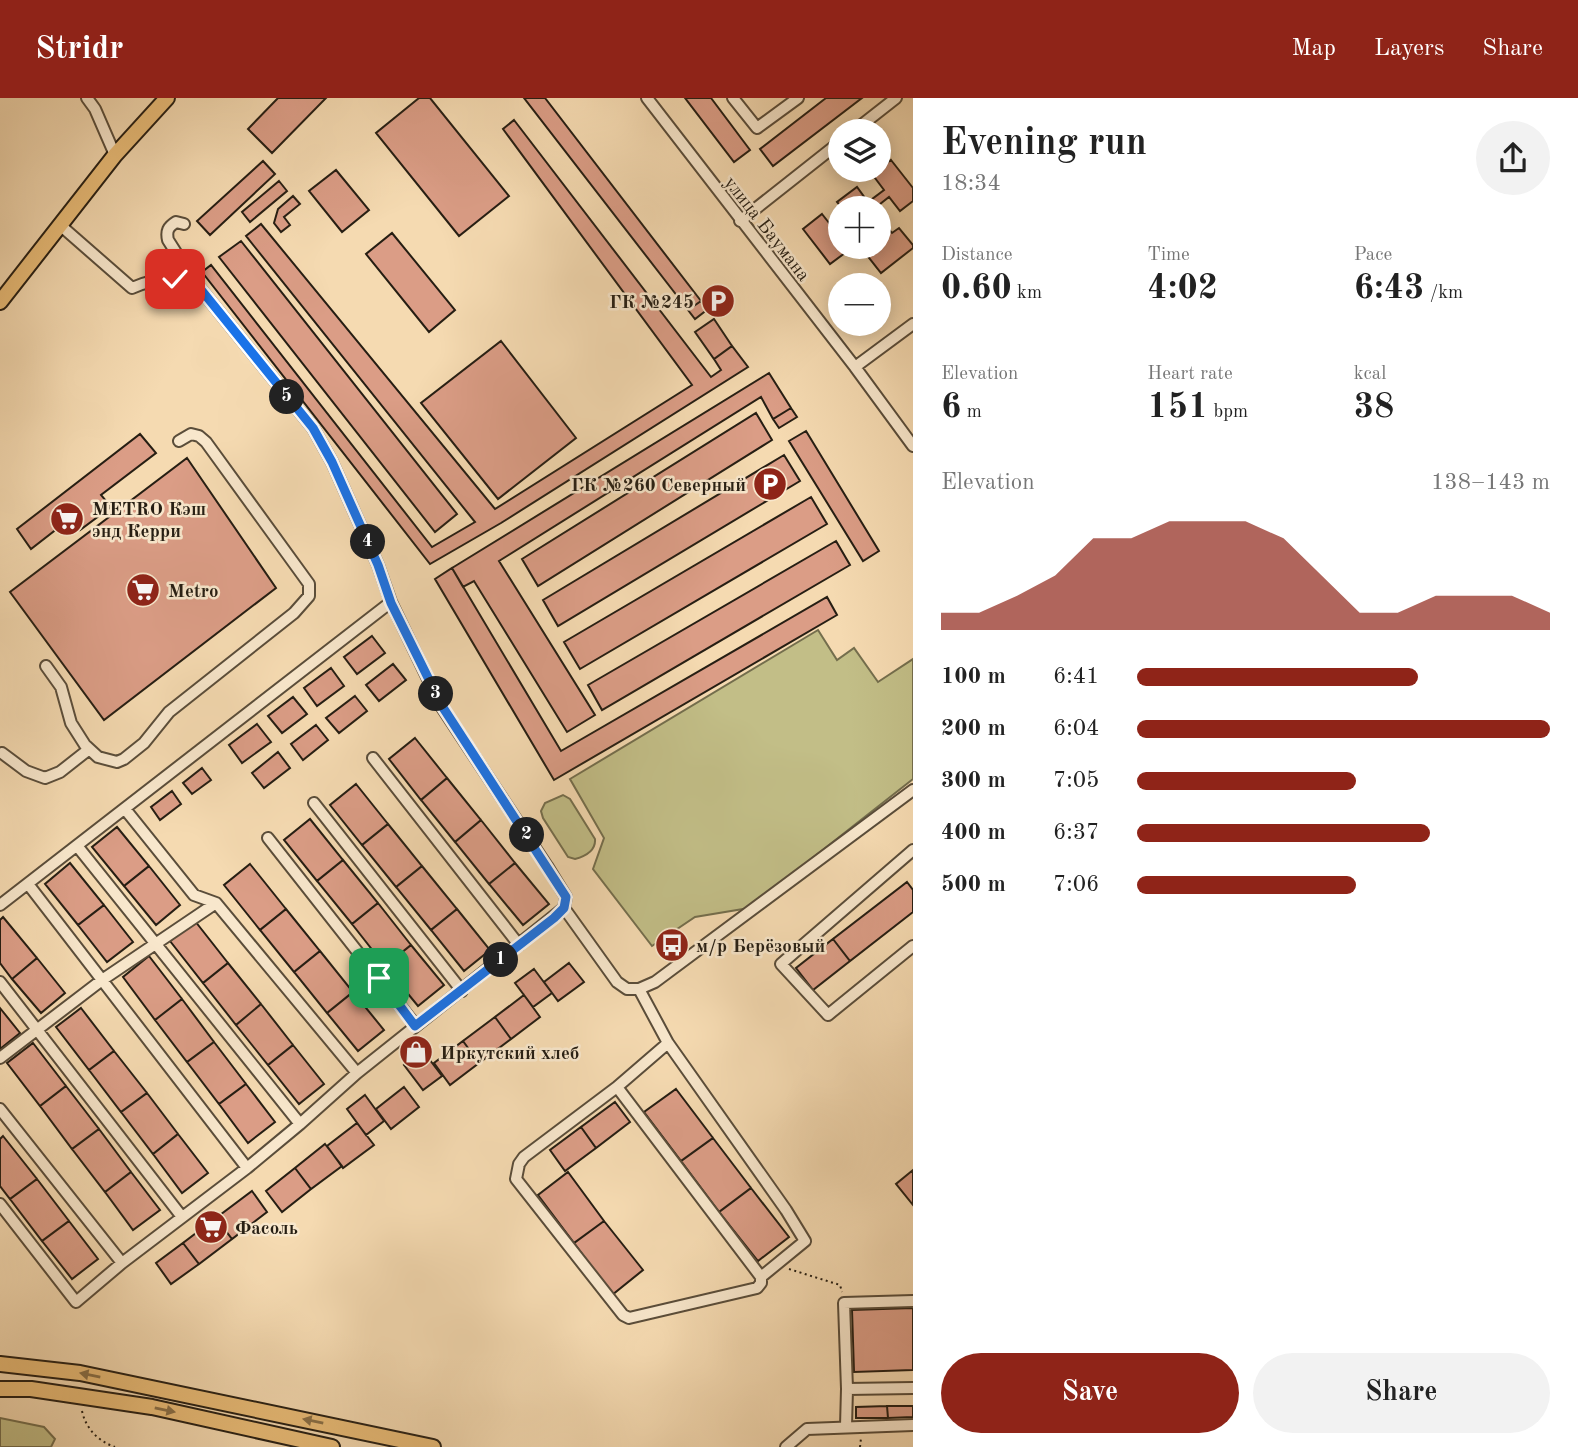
<!DOCTYPE html>
<html lang="en">
<head>
<meta charset="utf-8">
<style>
  body { margin:0; font-family:"Old Standard TT",serif; background:#f2f2f2; color:#222; height:100vh; display:flex; flex-direction:column; font-size:26px; white-space:nowrap }
  * { box-sizing:border-box; margin:0 }
  p { font-size:23px; color:#767676 }
  .icon { flex:none; width:38px; height:38px; fill:none; stroke:currentColor; stroke-width:2; stroke-linecap:round; stroke-linejoin:round }
  .map { position:relative; flex:1; overflow:hidden }
  .sheet { display:flex; flex-direction:column; background:#fff; width:665px }
  .sheet>* { flex:none }
  .buttons { position:absolute; left:828px; top:21px; display:grid; gap:14px }
  .buttons a { display:grid; place-items:center; width:63px; height:63px; border-radius:50%; background:#fff; box-shadow:0 4px 18px #0003; font-size:35px }
  .pin { position:absolute; display:grid; place-items:center; width:60px; height:60px; color:#fff; margin:-30px; border-radius:14px; box-shadow:0 4px 10px #0006 }
  .km { position:absolute; width:35px; height:35px; margin:-18px; border-radius:50%; background:#222; color:#fff; font-size:19px; line-height:35px; text-align:center }
  .round { display:grid; place-items:center; flex:none; width:74px; height:74px; border-radius:37px; background:#f2f2f2 }
  .summary { display:flex; align-items:center; justify-content:space-between; height:119px; padding:0 28px }
  h1 { font-size:38px; font-weight:600; line-height:52px }
  .figures { display:grid; grid-template-columns:repeat(3,1fr); gap:10px; height:119px; padding:7px 28px }
  .figures div { display:grid; align-content:center }
  .figures b { font-size:35px; font-weight:600 }
  .figures small { font-size:19px; font-weight:400 }
  .figures p { font-size:19px }
  .chart { height:196px; padding:14px 28px }
  .chart p { display:flex; justify-content:space-between }
  .chart svg { width:100%; height:126px; margin-top:7px; fill:#8f2418; opacity:.7 }
  .cta { display:flex; gap:14px; margin-top:auto; padding:14px 28px }
  .cta a { flex:1; height:80px; border-radius:42px; background:#8f2418; color:#fff; font-size:28px; font-weight:600; line-height:80px; text-align:center }
  .cta a+a { background:#f2f2f2; color:#222 }
  ul { padding:0 28px; list-style:none; font-size:23px }
  li { display:grid; grid-template-columns:112px 84px 1fr; align-items:center; height:52px }
  li i { height:18px; border-radius:9px; background:#8f2418 }
  header { display:flex; align-items:center; gap:42px; box-sizing:border-box; height:98px; padding:0 35px; background:#8f2418; color:#fff }
  header strong { font-size:33px }
  nav { display:flex; gap:38px; margin-inline-start:auto; font-size:24px }
  main { display:flex; flex:1; min-height:0 }
  .map>svg:first-child { display:block }
  .green { fill:#c2be87; stroke:#746e4d; stroke-width:2 }
  .building { fill:#db9d86; stroke:#261e13; stroke-width:2 }
  .lines { fill:none; stroke-linecap:round; stroke-linejoin:round }
  .minor-casing { stroke:#5a4d3a; stroke-width:14 }
  .major-casing { stroke:#261e13; stroke-width:18 }
  .path { stroke:#261e13; stroke-width:2; stroke-dasharray:2 3.5; stroke-linecap:butt }
  .minor { stroke:#f8e7cc; stroke-width:10 }
  .major { stroke:#eabd78; stroke-width:14 }
  .oneway { fill:#886e46 }
  .route-casing { stroke:#fff; stroke-width:14 }
  .route { stroke:#1a73e8; stroke-width:9 }
  .labels { text-anchor:middle; stroke-width:5; stroke-linejoin:round; paint-order:stroke }
  .street-label { font-size:19px; fill:#261e13; stroke:#f8e7cc }
  .poi-label { font-size:19px; font-weight:bold; fill:#261e13; stroke:#f8e7cc; text-anchor:start }
</style>
</head>
<body>
<header>
<strong>Stridr</strong>
<nav><a>Map</a><a>Layers</a><a>Share</a></nav>
</header>
<main>
<div class="map">
<svg width="913" height="1349" viewBox="0 0 913 1349">
  <rect width="100%" height="100%" fill="#f5dab1"/>
  <filter id="stains"><feTurbulence type="fractalNoise" baseFrequency=".00286" numOctaves="4"/><feColorMatrix values="0 0 0 0 .2 0 0 0 0 .09 0 0 0 0 .02 0 0 0 .5 -.17"/></filter>
  <radialGradient id="worn" r=".72"><stop offset=".6" stop-color="#630" stop-opacity="0"/><stop offset="1" stop-color="#630" stop-opacity=".3"/></radialGradient>
  <path class="green" d="M 818,532 L 837,562 L 854,550 L 878,584 L 913,561 L 913,681 L 749,810 L 695,819 L 652,848 L 593,771 L 604,740 L 570,681 Z
    M 563,697 L 570,701 L 595,741 C 596,753 586,758 575,761 L 568,759 L 543,720 L 541,713 L 545,705 Z
    M 0,1320 L 44,1329 L 55,1341 L 51,1349 L 0,1349 Z"/>
  <path class="building" d="M 278,0 L 326,0 L 272,55 L 248,31 Z
    M 419,0 L 430,0 L 509,98 L 459,138 L 376,35 Z
    M 524,0 L 545,0 L 701,203 L 688,212 Z
    M 685,0 L 711,0 L 750,52 L 734,64 Z
    M 826,0 L 862,0 L 773,68 L 760,51 Z
    M 514,22 L 711,279 L 721,272 L 714,261 L 732,248 L 748,269 L 501,425 L 430,466 L 202,174 L 211,167 L 432,449 L 475,424 L 246,138 L 261,126 L 495,411 L 692,287 L 503,31 Z
    M 891,62 L 913,90 L 913,103 L 900,113 L 889,99 L 875,110 L 842,110 L 837,104 L 857,89 L 868,104 L 884,92 L 872,76 Z
    M 263,63 L 275,76 L 210,137 L 197,123 Z
    M 336,72 L 369,112 L 342,134 L 309,93 Z
    M 279,83 L 287,93 L 250,124 L 242,114 Z
    M 293,98 L 300,106 L 284,119 L 290,127 L 281,134 L 274,125 L 278,111 Z
    M 822,116 L 833,130 L 840,125 L 840,136 L 838,138 L 840,149 L 846,149 L 849,152 L 830,166 L 803,131 Z
    M 878,117 L 892,135 L 899,130 L 913,147 L 913,150 L 881,175 L 866,156 L 872,149 L 878,149 Z
    M 392,135 L 455,212 L 429,234 L 366,156 Z
    M 241,143 L 457,416 L 435,434 L 219,159 Z
    M 701,203 L 708,211 L 695,221 L 688,212 Z
    M 714,221 L 732,248 L 714,261 L 695,234 Z
    M 501,243 L 576,340 L 498,401 L 421,305 Z
    M 769,275 L 791,310 L 773,321 L 761,299 L 499,463 L 595,617 L 567,634 L 474,483 L 463,489 L 452,470 Z
    M 791,310 L 797,319 L 779,330 L 773,321 Z
    M 756,315 L 772,342 L 538,488 L 522,461 Z
    M 806,333 L 879,453 L 863,463 L 789,343 Z
    M 140,336 L 156,355 L 101,397 L 111,409 L 80,432 L 71,420 L 31,451 L 17,431 Z
    M 784,357 L 800,383 L 558,528 L 543,502 Z
    M 187,360 L 276,490 L 104,622 L 10,494 Z
    M 811,399 L 827,426 L 580,571 L 564,544 Z
    M 836,443 L 850,467 L 602,612 L 588,587 Z
    M 452,470 L 561,653 L 827,499 L 837,517 L 554,682 L 435,481 Z
    M 372,538 L 385,555 L 357,576 L 344,559 Z
    M 393,566 L 406,582 L 379,603 L 366,587 Z
    M 331,570 L 344,588 L 317,608 L 304,590 Z
    M 355,598 L 367,613 L 339,635 L 326,620 Z
    M 293,599 L 307,616 L 282,635 L 268,618 Z
    M 257,626 L 271,644 L 242,665 L 229,647 Z
    M 316,627 L 328,642 L 303,662 L 291,646 Z
    M 415,640 L 447,680 L 421,702 L 389,661 Z
    M 278,654 L 290,670 L 264,690 L 252,675 Z
    M 202,670 L 211,682 L 192,696 L 183,685 Z
    M 447,680 L 481,722 L 455,744 L 421,702 Z
    M 356,686 L 388,726 L 362,747 L 330,707 Z
    M 172,693 L 181,706 L 160,722 L 151,709 Z
    M 310,721 L 343,762 L 317,783 L 284,742 Z
    M 481,722 L 515,765 L 489,786 L 455,744 Z
    M 388,726 L 422,768 L 396,789 L 362,747 Z
    M 117,729 L 149,768 L 124,788 L 92,749 Z
    M 343,762 L 378,805 L 352,826 L 317,783 Z
    M 70,765 L 104,807 L 78,827 L 45,786 Z
    M 515,765 L 549,806 L 523,827 L 489,786 Z
    M 250,766 L 286,811 L 260,832 L 224,787 Z
    M 149,768 L 180,807 L 156,827 L 124,788 Z
    M 422,768 L 457,811 L 431,832 L 396,789 Z
    M 907,784 L 913,792 L 913,814 L 850,863 L 833,841 Z
    M 378,805 L 411,847 L 385,868 L 352,826 Z
    M 104,807 L 133,844 L 107,864 L 78,827 Z
    M 286,811 L 320,853 L 294,874 L 260,832 Z
    M 457,811 L 490,852 L 464,873 L 431,832 Z
    M 3,819 L 37,860 L 12,881 L 0,865 L 0,822 Z
    M 195,823 L 228,865 L 203,885 L 170,843 Z
    M 833,841 L 850,863 L 813,892 L 796,870 Z
    M 411,847 L 444,887 L 418,908 L 385,868 Z
    M 320,853 L 353,894 L 327,915 L 294,874 Z
    M 149,858 L 182,901 L 155,922 L 123,879 Z
    M 37,860 L 65,895 L 41,915 L 12,881 Z
    M 228,865 L 261,906 L 236,927 L 203,885 Z
    M 569,865 L 584,884 L 558,903 L 544,884 Z
    M 534,871 L 552,895 L 533,909 L 515,885 Z
    M 353,894 L 384,932 L 358,953 L 327,915 Z
    M 524,897 L 540,919 L 511,941 L 495,919 Z
    M 182,901 L 214,944 L 187,964 L 155,922 Z
    M 261,906 L 293,947 L 268,967 L 236,927 Z
    M 0,910 L 20,935 L 0,951 Z
    M 81,910 L 114,953 L 89,972 L 56,929 Z
    M 495,919 L 511,941 L 479,965 L 463,943 Z
    M 463,943 L 479,965 L 450,987 L 434,965 Z
    M 214,944 L 246,986 L 219,1006 L 187,964 Z
    M 33,945 L 66,988 L 40,1008 L 7,965 Z
    M 293,947 L 324,986 L 299,1006 L 268,967 Z
    M 114,953 L 147,995 L 121,1014 L 89,972 Z
    M 423,953 L 442,978 L 423,992 L 404,967 Z
    M 246,986 L 275,1024 L 248,1045 L 219,1006 Z
    M 66,988 L 99,1031 L 72,1051 L 40,1008 Z
    M 404,989 L 419,1009 L 391,1031 L 376,1011 Z
    M 676,991 L 713,1040 L 681,1063 L 644,1014 Z
    M 147,995 L 178,1036 L 153,1056 L 121,1014 Z
    M 365,997 L 384,1023 L 366,1037 L 347,1011 Z
    M 615,1004 L 630,1024 L 596,1050 L 581,1029 Z
    M 357,1025 L 374,1047 L 343,1070 L 327,1048 Z
    M 581,1029 L 596,1050 L 565,1073 L 550,1052 Z
    M 99,1031 L 131,1074 L 105,1094 L 72,1051 Z
    M 178,1036 L 208,1075 L 182,1095 L 153,1056 Z
    M 3,1038 L 37,1081 L 10,1101 L 0,1088 L 0,1041 Z
    M 713,1040 L 751,1090 L 719,1114 L 681,1063 Z
    M 325,1046 L 342,1068 L 311,1091 L 295,1070 Z
    M 295,1070 L 311,1091 L 282,1114 L 266,1093 Z
    M 913,1072 L 913,1107 L 896,1086 Z
    M 131,1074 L 160,1112 L 133,1132 L 105,1094 Z
    M 568,1074 L 604,1123 L 574,1145 L 538,1097 Z
    M 37,1081 L 69,1123 L 42,1143 L 10,1101 Z
    M 751,1090 L 789,1139 L 758,1163 L 719,1114 Z
    M 252,1093 L 267,1114 L 232,1141 L 216,1120 Z
    M 216,1120 L 232,1141 L 199,1166 L 183,1145 Z
    M 69,1123 L 98,1161 L 72,1181 L 42,1143 Z
    M 604,1123 L 643,1172 L 612,1197 L 574,1145 Z
    M 183,1145 L 199,1166 L 171,1186 L 156,1165 Z
    M 913,1210 L 913,1272 L 854,1274 L 852,1212 Z
    M 887,1308 L 913,1308 L 913,1319 L 888,1320 Z
    M 887,1308 L 888,1320 L 856,1320 L 856,1309 Z"/>
  <g class="lines">
    <g class="minor-casing">
      <path id="minor" d="M 87,0 L 95,11 L 115,57
        M 647,0 L 855,269 L 913,348
        M 733,0 L 757,30 L 798,0
        M 854,33 L 896,0
        M 740,123 L 840,44
        M 60,127 L 132,190 C 151,181 173,179 194,183
        M 855,269 L 913,226
        M 46,568 L 61,589 L 71,625 L 85,647 L 98,659 L 117,664 L 124,661 L 144,645 L 169,614 L 294,515 L 309,498 L 309,486 L 206,344 L 199,338 L 191,336 L 179,343
        M 2,655 L 26,673 L 45,680 L 60,674 L 88,652
        M 373,660 L 519,847
        M 314,705 L 462,893
        M 125,711 L 194,797 L 216,805 L 357,975
        M 268,740 L 416,928
        M 78,749 L 300,1026
        M 913,752 L 781,866 L 828,917 L 913,848
        M 28,786 L 247,1070
        M 0,807 L 391,504
        M 564,810 L 617,884 L 627,891 L 639,891 L 655,884 L 913,692
        M 0,884 L 182,1119
        M 639,891 L 668,945 L 786,1112 L 805,1143 L 761,1179 L 761,1185 L 757,1190 L 629,1220 L 623,1217 L 516,1081 L 519,1066 L 524,1059 L 617,989 L 668,945
        M 0,960 L 102,882 L 216,805
        M 617,989 L 761,1179
        M 0,1011 L 122,1165
        M 0,1106 L 76,1204 L 122,1165 L 247,1070 L 300,1026 L 357,975 L 564,810 L 566,799 L 547,768 L 441,608 L 391,504 L 378,467 L 332,364 L 313,330 L 194,183 L 168,142 C 166,133 168,129 176,124 L 184,126
        M 847,1291 L 913,1290
        M 846,1328 L 847,1291 L 844,1205 L 913,1203
        M 786,1349 L 807,1331 L 913,1327"/>
    </g>
    <g class="major-casing">
      <path id="major" d="M 0,204 L 115,57 L 167,0
        M 0,1266 L 80,1275 L 433,1349
        M 0,1291 L 31,1291 L 152,1309 L 332,1349"/>
    </g>
    <path class="path" d="M 789,1171 L 840,1187 L 842,1194
      M 82,1313 C 86,1331 98,1343 115,1349
      M 860,1349 L 861,1340"/>
    <use href="#minor" class="minor"/>
    <use href="#major" class="major"/>
  </g>
  <defs><path id="oneway-solid" d="M-6-.8H1V-3.2L6.5 0L1 3.2V.8H-6Z" transform="scale(1.75)"/></defs>
  <g class="oneway">
    <use href="#oneway-solid" transform="translate(90 1277) rotate(-169)"/>
    <use href="#oneway-solid" transform="translate(165 1312) rotate(12)"/>
    <use href="#oneway-solid" transform="translate(313 1323) rotate(-168)"/>
  </g>
  <g class="lines">
    <g class="route-casing">
      <path id="route" d="M 175,181 L 194,183 L 313,330 L 332,364 L 378,467 L 391,505 L 442,608 L 566,799 L 564,810 L 554,820 L 415,928 L 379,880"/>
    </g>
    <use href="#route" class="route"/>
  </g>
  <defs>
    <g id="parking-disc" transform="scale(1.75)"><circle r="9.5" fill="#8f2418" stroke="#f8e7cc"/><path d="M-3.5-5.5H1a3.5 3.5 0 0 1 0 7H-1V5.5H-3.5ZM-1-3.4V-.6H.8a1.4 1.4 0 0 0 0-2.8Z" fill="#fff"/></g>
    <g id="supermarket-disc" transform="scale(1.75)"><circle r="9.5" fill="#8f2418" stroke="#f8e7cc"/><path d="M-6-5.5h2.5l.6 2H6L4.5 2H-2.5L-4.4-4H-6ZM-1.5 3.2a1.3 1.3 0 1 0 .1 0ZM3 3.2a1.3 1.3 0 1 0 .1 0Z" fill="#fff"/></g>
    <g id="bus-disc" transform="scale(1.75)"><circle r="9.5" fill="#8f2418" stroke="#f8e7cc"/><path d="M-5-6H5V4H4V6H2V4H-2V6H-4V4H-5ZM-3.5-4V0h7V-4ZM-3.5 1.2v1.5H-2V1.2ZM2 1.2v1.5H3.5V1.2Z" fill="#fff"/></g>
    <g id="shop-disc" transform="scale(1.75)"><circle r="9.5" fill="#8f2418" stroke="#f8e7cc"/><path d="M-5-2.5h2.3a2.7 3.5 0 0 1 5.4 0H5L5.5 6h-11ZM-1.5-2.5h3a1.5 2.3 0 0 0-3 0Z" fill="#fff"/></g>
  </defs>
  <g fill-rule="evenodd">
    <use href="#parking-disc" x="718" y="203"/>
    <use href="#parking-disc" x="770" y="386"/>
    <use href="#supermarket-disc" x="67" y="421"/>
    <use href="#supermarket-disc" x="143" y="492"/>
    <use href="#bus-disc" x="672" y="847"/>
    <use href="#shop-disc" x="416" y="954"/>
    <use href="#supermarket-disc" x="211" y="1129"/>
  </g>
  <g class="labels">
    <g class="street-label">
      <text transform="translate(768 130) rotate(52)" y="7">улица Баумана</text>
    </g>
    <g class="poi-label">
      <text x="694" y="210" text-anchor="end">ГК №245</text>
      <text x="746" y="393" text-anchor="end">ГК №260 Северный</text>
      <text x="92" y="417">METRO Кэш<tspan x="92" dy="22">энд Керри</tspan></text>
      <text x="168" y="499">Metro</text>
      <text x="696" y="854">м/р Берёзовый</text>
      <text x="440" y="961">Иркутский хлеб</text>
      <text x="235" y="1136">Фасоль</text>
    </g>
  </g>
  <rect width="100%" height="100%" filter="url(#stains)"/>
  <rect width="100%" height="100%" fill="url(#worn)"/>
</svg>
<div class="buttons">
<a><svg class="icon" aria-label="layers" viewBox="0 0 24 24"><path d="M12 4l9 5-9 5-9-5zM3 14l9 5 9-5"/></svg></a>
<a>+</a>
<a>−</a>
</div>
<div class="pin" style="left:379px;top:880px;background:#1e9e55"><svg class="icon" aria-label="arrive" viewBox="0 0 24 24"><path d="M6 21V4h12l-3 4 3 4H6"/></svg></div>
<div class="pin" style="left:175px;top:181px;background:#d93025"><svg class="icon" aria-label="check" viewBox="0 0 24 24"><path d="M5 12l5 5 9-10"/></svg></div>
<b class="km" style="left:501px;top:862px">1</b>
<b class="km" style="left:527px;top:737px">2</b>
<b class="km" style="left:436px;top:596px">3</b>
<b class="km" style="left:368px;top:444px">4</b>
<b class="km" style="left:287px;top:299px">5</b>
</div>
<section class="sheet">
<div class="summary"><div><h1>Evening run</h1><p>18:34</p></div><a class="round"><svg class="icon" aria-label="share" viewBox="0 0 24 24"><path d="M12 15V3M7 8l5-5 5 5M5 13v7h14v-7"/></svg></a></div>
<div class="figures">
<div><p>Distance</p><b>0.60<small> km</small></b></div>
<div><p>Time</p><b>4:02</b></div>
<div><p>Pace</p><b>6:43<small> /km</small></b></div>
</div>
<div class="figures">
<div><p>Elevation</p><b>6<small> m</small></b></div>
<div><p>Heart rate</p><b>151<small> bpm</small></b></div>
<div><p>kcal</p><b>38</b></div>
</div>
<div class="chart"><p><span>Elevation</span>138–143 m</p>
<svg viewBox="0 0 160 44" preserveAspectRatio="none"><path d="M0 44V38L10 38L20 32L30 25L40 12L50 12L60 6L70 6L80 6L90 12L100 25L110 38L120 38L130 32L140 32L150 32L160 38V44z"/></svg>
</div>
<ul>
<li><b>100 m</b>6:41<i style="width:68%"></i></li>
<li><b>200 m</b>6:04<i style="width:100%"></i></li>
<li><b>300 m</b>7:05<i style="width:53%"></i></li>
<li><b>400 m</b>6:37<i style="width:71%"></i></li>
<li><b>500 m</b>7:06<i style="width:53%"></i></li>
</ul>
<div class="cta"><a>Save</a><a>Share</a></div>
</section>
</main>
</body>
</html>
